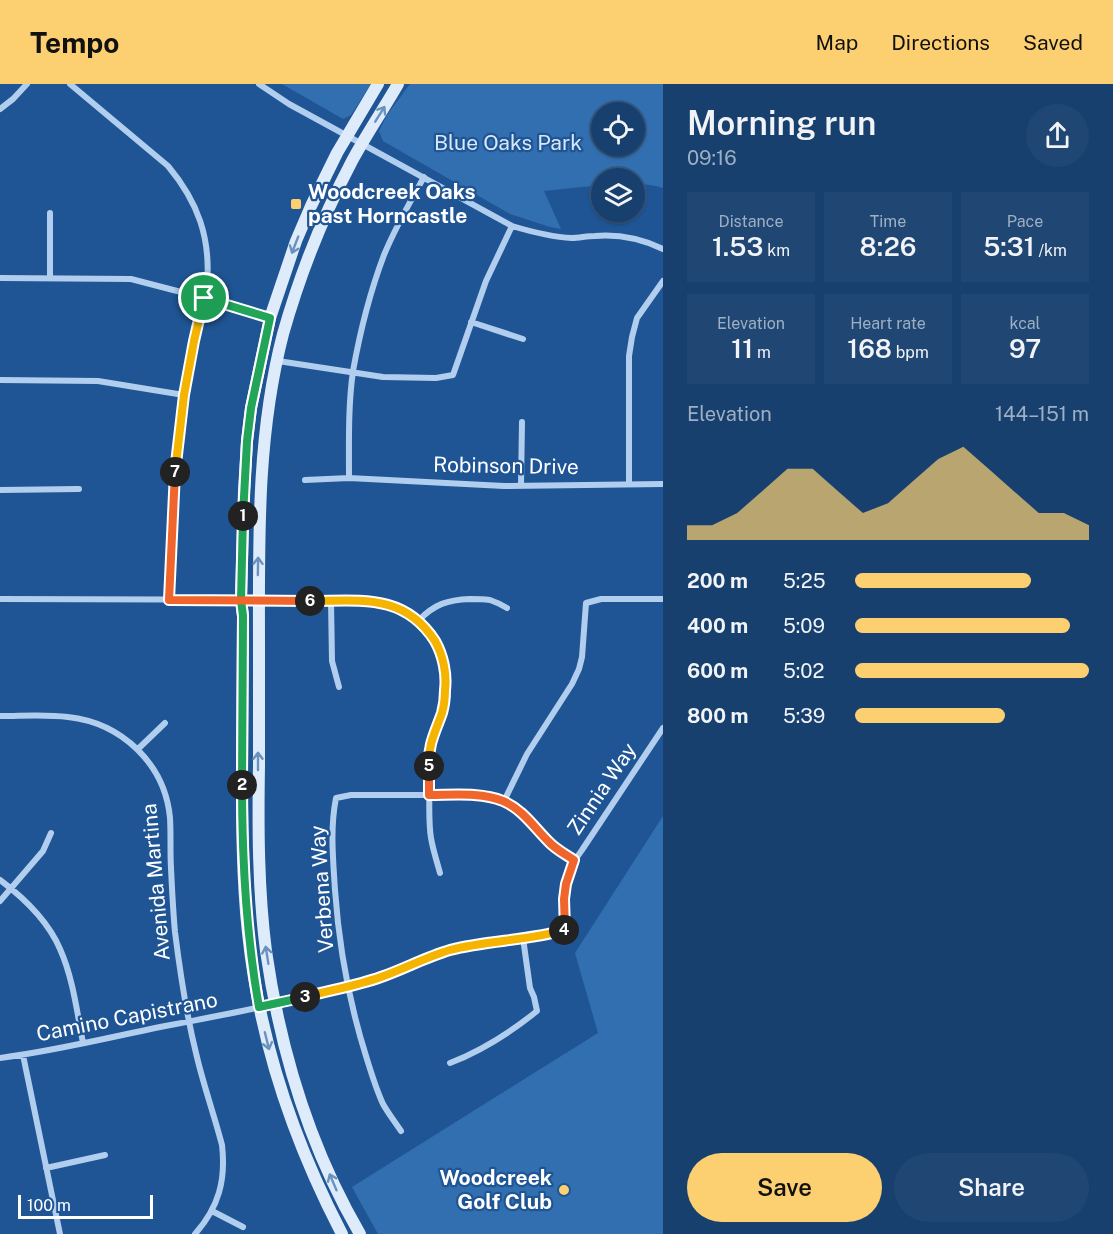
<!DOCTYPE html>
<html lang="en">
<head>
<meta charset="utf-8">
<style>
  body { margin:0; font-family:"Public Sans",sans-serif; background:#204774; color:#f1f3f6; height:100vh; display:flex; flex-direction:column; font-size:22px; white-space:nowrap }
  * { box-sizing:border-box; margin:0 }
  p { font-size:20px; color:#9eafc3 }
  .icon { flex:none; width:33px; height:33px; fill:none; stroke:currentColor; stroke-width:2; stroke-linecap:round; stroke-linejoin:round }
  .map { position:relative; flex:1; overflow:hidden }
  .drawer { display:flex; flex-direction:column; background:#17406f; width:450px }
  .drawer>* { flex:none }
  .tools { position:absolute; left:591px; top:18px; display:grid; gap:12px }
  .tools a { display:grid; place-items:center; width:54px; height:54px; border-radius:50%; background:#17406f; box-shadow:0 2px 4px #0004,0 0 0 2px #365982; font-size:30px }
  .scale { position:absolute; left:18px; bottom:15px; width:135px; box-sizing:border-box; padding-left:6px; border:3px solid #fff; border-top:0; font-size:16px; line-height:21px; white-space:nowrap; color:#fff; -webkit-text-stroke:4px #1f5594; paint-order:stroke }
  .pin { position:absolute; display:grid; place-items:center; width:51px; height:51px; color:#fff; margin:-26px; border:3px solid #fff; border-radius:50%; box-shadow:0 2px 6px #0007 }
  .km { position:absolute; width:30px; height:30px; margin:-15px; border-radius:50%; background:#222; color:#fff; font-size:16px; line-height:30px; text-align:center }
  .round { display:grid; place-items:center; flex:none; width:63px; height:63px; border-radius:32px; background:#204774 }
  .summary { display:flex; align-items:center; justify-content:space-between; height:102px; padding:0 24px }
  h1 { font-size:33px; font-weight:600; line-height:45px }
  .stats { display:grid; grid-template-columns:repeat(3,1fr); gap:9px; height:102px; padding:6px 24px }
  .stats div { display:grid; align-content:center; border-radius:0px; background:#204774; text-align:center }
  .stats b { font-size:26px; font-weight:600 }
  .stats small { font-size:16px; font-weight:400 }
  .stats p { font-size:16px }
  .chart { height:168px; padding:12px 24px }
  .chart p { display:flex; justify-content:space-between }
  .chart svg { width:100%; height:108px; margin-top:6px; fill:#fcd071; opacity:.7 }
  .button { display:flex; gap:12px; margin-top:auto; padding:12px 24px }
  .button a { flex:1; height:69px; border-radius:36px; background:#fcd071; color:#111; font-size:24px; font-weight:600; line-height:69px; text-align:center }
  .button a+a { background:#204774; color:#f1f3f6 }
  ul { padding:0 24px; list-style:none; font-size:20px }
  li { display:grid; grid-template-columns:96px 72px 1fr; align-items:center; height:45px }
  li i { height:15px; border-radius:8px; background:#fcd071 }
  header { display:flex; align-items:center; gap:36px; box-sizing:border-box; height:84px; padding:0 30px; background:#fcd071; color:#111 }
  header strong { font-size:28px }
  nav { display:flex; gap:33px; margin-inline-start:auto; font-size:21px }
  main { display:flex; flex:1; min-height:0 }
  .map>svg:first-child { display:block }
  .green { fill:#326fb1; fill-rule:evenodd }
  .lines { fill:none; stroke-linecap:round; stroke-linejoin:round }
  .street { stroke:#b1ceee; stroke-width:6 }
  .secondary { stroke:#deebfa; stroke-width:12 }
  .oneway { stroke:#6b91bd }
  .split-1-casing { stroke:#fff; stroke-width:12 }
  .split-2-casing { stroke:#fff; stroke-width:12 }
  .split-3-casing { stroke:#fff; stroke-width:12 }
  .split-4-casing { stroke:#fff; stroke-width:12 }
  .split-5-casing { stroke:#fff; stroke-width:12 }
  .split-6-casing { stroke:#fff; stroke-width:12 }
  .split-7-casing { stroke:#fff; stroke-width:12 }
  .split-8-casing { stroke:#fff; stroke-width:12 }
  .split-1 { stroke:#22a559; stroke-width:8 }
  .split-2 { stroke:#22a559; stroke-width:8 }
  .split-3 { stroke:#22a559; stroke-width:8 }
  .split-4 { stroke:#f5b400; stroke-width:8 }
  .split-5 { stroke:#f0652b; stroke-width:8 }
  .split-6 { stroke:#f5b400; stroke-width:8 }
  .split-7 { stroke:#f0652b; stroke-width:8 }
  .split-8 { stroke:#f5b400; stroke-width:8 }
  .poi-dot { fill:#fcd071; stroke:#1f5594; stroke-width:2 }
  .labels { text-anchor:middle; stroke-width:4.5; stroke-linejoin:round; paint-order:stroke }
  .park-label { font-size:21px; fill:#d7e8fa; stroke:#1f5594 }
  .poi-label { font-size:21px; font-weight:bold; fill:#fff; stroke:#1f5594; text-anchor:start }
  .street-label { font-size:21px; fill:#fff; stroke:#1f5594 }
</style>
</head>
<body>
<header>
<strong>Tempo</strong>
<nav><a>Map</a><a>Directions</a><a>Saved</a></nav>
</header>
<main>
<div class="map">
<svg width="663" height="1150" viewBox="0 0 663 1150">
  <rect width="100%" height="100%" fill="#1f5594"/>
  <path class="green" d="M 282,0 L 371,0 L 351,31 L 343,35 Z
    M 410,0 L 663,0 L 663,104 L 656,102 L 635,99 L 634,94 L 602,94 L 601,101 L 544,107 L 561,145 L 550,143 L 510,130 L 383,57 L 379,47 L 387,31 ZM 634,28 L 634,62 L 602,62 L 602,28 Z
    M 663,732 L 663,1150 L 378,1150 L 352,1103 L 598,949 L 575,869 Z"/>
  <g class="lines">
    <path class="street" d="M 70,0 L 168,82 C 198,118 211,154 207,201 L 189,284 L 180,341 L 173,408 L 169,516
      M 259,0 L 289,20 L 512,142 C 532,148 551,153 572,154 C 579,154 587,152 595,152 C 619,150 642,155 663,165
      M 0,25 L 13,15 L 27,0
      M 50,129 L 50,194
      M 0,194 L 131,195 L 204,214 L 269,234
      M 471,238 L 523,255
      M 278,277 L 383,293 L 436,294 L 453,291 L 486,197 L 512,142
      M 0,296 L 98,297 L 184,311
      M 349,394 C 349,359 348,322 353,287 C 360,248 370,208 384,171 C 395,144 410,118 424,93
      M 305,396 L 349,394 L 504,402 L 663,400
      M 629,399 L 629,272 L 632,253 L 637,234 L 663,197
      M 521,402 L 522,338
      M 0,406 L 79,405
      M 0,515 L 369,516 C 386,519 406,525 420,537 C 444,560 450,595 442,627 C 438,644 430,656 429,675 C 428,683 429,691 429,698 C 430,716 428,736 431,754 C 433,766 437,778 440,789
      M 331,517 L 332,577 L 339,603
      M 419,536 C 435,520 447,516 470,515 C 477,515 483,515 490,516 C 496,518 502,521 507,524
      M 0,632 C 22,632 46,630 68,633 C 122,639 165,680 170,734 C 171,750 170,767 171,784 C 172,805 173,827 175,848 C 180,888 186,929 196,969 C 203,1000 214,1030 222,1061 C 226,1096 219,1123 195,1150
      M 138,665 L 165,639
      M 504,717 L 527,670 L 572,600 L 579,585 L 582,573 L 586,519 L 601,515 L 663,515
      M 0,796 C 24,814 48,837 60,865 C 73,894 77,928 83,959
      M 0,817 L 43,767 L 51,749
      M 23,971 L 60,1150
      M 0,974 C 54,967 107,954 160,943 C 229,930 297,917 364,898 C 394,890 420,875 449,866 C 487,856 528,857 565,845 C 565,814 561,793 582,766 L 663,644
      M 450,979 C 481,967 511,948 537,927 L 534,913 L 530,904 L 523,854
      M 401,1047 C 395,1038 388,1029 383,1020 C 376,1005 371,988 366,972 C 349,918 339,863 335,806 C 333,775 330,744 336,714 L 351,711 L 473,711 L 494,715 L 504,717 L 513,723 L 530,737 L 549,760 L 574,776
      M 46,1084 L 105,1071
      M 212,1127 L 243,1143"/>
    <path class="secondary" d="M 342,1150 C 293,1056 259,955 248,849 C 242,794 242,737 242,682 C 242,632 243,582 243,532 L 241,516 L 244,407 L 247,357 L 251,324 L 270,234 L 296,157 L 311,122 L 337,69 L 378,0
      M 360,1150 C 310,1064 280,965 266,867 C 258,805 258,742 259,681 C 259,643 259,605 259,566 C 259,460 256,354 283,250 C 300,190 323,132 352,77 C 366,51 383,26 398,0"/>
  </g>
  <defs><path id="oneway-shaft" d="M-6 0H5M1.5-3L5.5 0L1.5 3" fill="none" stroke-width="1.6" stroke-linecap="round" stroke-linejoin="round" transform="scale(1.5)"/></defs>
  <g class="oneway">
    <use href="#oneway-shaft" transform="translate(380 30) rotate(-58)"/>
    <use href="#oneway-shaft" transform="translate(295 161) rotate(111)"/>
    <use href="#oneway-shaft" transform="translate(258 482) rotate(-89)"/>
    <use href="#oneway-shaft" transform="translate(258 677) rotate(-90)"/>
    <use href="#oneway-shaft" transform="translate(267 871) rotate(-99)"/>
    <use href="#oneway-shaft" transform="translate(267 957) rotate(76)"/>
    <use href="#oneway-shaft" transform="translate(333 1098) rotate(-113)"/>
  </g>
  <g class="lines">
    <g class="split-1-casing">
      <path id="split-1" d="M 204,214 L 270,234 L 251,324 L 247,357 L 243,432"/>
    </g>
    <g class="split-2-casing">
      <path id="split-2" d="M 242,701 L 243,532 L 241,516 L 243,432"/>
    </g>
    <g class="split-3-casing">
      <path id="split-3" d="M 242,701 C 242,776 246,850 259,923 L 305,913"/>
    </g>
    <g class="split-4-casing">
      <path id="split-4" d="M 305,913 C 330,906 356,902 381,893 C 404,885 426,873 450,866 C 487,856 527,857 564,846"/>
    </g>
    <g class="split-5-casing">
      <path id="split-5" d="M 429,682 L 429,711 C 453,711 481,708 503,717 C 522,725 534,743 548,757 C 555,765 565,770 574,776 L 566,800 L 564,815 L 565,845 L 564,846"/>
    </g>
    <g class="split-6-casing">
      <path id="split-6" d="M 310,517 C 360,517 404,509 435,557 C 443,571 447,590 445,606 C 445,613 444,622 442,629 C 435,649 428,660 429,682"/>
    </g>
    <g class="split-7-casing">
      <path id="split-7" d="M 175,388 L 169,516 L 310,517"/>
    </g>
    <g class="split-8-casing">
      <path id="split-8" d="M 175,388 L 184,311 L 194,257 L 204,214"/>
    </g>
    <use href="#split-1" class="split-1"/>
    <use href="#split-2" class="split-2"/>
    <use href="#split-3" class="split-3"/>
    <use href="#split-4" class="split-4"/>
    <use href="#split-5" class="split-5"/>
    <use href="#split-6" class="split-6"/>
    <use href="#split-7" class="split-7"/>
    <use href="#split-8" class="split-8"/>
  </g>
  <g class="poi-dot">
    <rect x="290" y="114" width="12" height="12" rx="3"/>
    <circle cx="564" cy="1106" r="6"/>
  </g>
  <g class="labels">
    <g class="park-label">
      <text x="508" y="66">Blue Oaks Park</text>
    </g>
    <g class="poi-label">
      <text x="308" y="115">Woodcreek Oaks<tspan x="308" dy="24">past Horncastle</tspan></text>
      <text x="552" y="1101" text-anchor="end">Woodcreek<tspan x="552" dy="24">Golf Club</tspan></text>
    </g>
    <g class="street-label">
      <text transform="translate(506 382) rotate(1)" y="7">Robinson Drive</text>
      <text transform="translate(602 705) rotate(-56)" y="7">Zinnia Way</text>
      <text transform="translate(156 798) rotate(-95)" y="7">Avenida Martina</text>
      <text transform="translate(322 805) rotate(-94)" y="7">Verbena Way</text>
      <text transform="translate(127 933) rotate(-11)" y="7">Camino Capistrano</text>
    </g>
  </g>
</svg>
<div class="tools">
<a><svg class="icon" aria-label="locate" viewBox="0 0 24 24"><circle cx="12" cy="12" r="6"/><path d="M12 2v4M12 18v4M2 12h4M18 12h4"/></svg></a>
<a><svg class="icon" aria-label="layers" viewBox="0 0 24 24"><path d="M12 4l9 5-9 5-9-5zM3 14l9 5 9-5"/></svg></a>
</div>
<div class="scale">100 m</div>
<div class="pin" style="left:204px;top:214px;background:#1e9e55"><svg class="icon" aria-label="arrive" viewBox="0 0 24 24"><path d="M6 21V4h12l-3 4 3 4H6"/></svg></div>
<b class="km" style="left:243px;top:432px">1</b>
<b class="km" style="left:242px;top:701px">2</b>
<b class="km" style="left:305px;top:913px">3</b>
<b class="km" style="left:564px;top:846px">4</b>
<b class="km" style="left:429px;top:682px">5</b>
<b class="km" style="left:310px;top:517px">6</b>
<b class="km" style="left:175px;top:388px">7</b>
</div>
<section class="drawer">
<div class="summary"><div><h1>Morning run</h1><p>09:16</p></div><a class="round"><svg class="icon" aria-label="share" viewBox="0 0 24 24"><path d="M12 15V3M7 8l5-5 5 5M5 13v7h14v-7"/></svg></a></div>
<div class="stats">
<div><p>Distance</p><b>1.53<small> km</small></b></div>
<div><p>Time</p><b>8:26</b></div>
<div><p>Pace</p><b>5:31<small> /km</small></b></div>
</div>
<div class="stats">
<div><p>Elevation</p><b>11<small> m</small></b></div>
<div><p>Heart rate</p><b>168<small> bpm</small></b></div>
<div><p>kcal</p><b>97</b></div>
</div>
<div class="chart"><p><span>Elevation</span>144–151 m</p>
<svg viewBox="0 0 160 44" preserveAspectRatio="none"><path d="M0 44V38L10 38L20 33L30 24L40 15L50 15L60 24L70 33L80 29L90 20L100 11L110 6L120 15L130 24L140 33L150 33L160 38V44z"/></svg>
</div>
<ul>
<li><b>200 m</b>5:25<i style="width:75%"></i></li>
<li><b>400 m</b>5:09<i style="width:92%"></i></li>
<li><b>600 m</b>5:02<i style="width:100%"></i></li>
<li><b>800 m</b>5:39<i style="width:64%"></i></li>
</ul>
<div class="button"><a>Save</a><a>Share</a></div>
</section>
</main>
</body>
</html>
